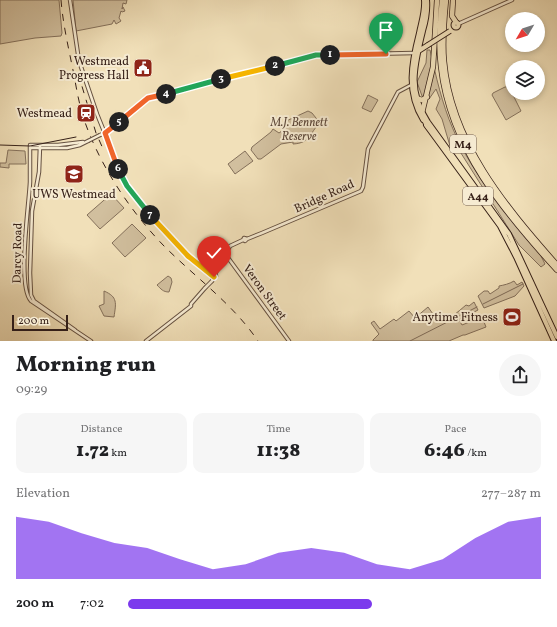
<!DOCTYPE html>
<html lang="en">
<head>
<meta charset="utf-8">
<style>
  body { margin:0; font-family:Vollkorn,serif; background:#f6f6f6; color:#202124; height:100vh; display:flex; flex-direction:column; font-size:15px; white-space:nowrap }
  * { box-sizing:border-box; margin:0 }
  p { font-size:13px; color:#757577 }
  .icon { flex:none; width:22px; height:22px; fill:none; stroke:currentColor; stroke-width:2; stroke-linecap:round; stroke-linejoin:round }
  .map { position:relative; height:341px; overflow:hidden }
  .panel { display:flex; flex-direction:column; background:#fff; flex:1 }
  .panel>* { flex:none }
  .needle { width:26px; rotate:231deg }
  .controls { position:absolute; left:505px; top:12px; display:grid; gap:8px }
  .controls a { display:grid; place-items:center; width:40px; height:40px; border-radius:50%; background:#fff; box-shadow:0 2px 6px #0003; font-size:20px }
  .scale { position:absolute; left:12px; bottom:10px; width:56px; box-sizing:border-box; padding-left:4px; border:2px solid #362018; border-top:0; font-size:11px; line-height:14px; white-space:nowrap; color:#362018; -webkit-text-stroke:3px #f6ebd2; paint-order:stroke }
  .pin { position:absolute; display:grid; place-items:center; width:34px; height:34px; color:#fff; margin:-41px -17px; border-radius:50% 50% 50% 0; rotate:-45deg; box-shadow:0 0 4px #0007 }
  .pin .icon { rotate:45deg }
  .km { position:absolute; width:20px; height:20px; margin:-10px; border-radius:50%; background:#222; color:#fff; font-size:11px; line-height:20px; text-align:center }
  .round { display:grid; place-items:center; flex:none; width:42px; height:42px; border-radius:21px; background:#f6f6f6 }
  .headline { display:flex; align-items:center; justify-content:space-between; height:68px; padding:0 16px }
  h1 { font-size:22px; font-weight:800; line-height:30px }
  .figures { display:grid; grid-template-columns:repeat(3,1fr); gap:6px; height:68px; padding:4px 16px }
  .figures div { display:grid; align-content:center; border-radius:10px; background:#f6f6f6; text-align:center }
  .figures b { font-size:20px; font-weight:800 }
  .figures small { font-size:11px; font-weight:400 }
  .figures p { font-size:11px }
  .chart { height:112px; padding:8px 16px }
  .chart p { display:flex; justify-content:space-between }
  .chart svg { width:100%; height:72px; margin-top:4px; fill:#7c3aed; opacity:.7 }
  ul { padding:0 16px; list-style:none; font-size:13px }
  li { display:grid; grid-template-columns:64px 48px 1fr; align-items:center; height:30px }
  li i { height:10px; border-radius:5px; background:#7c3aed }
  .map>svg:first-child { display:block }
  .green { fill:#d1bf9e; stroke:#84705b }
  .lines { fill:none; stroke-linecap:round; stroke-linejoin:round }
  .stream { stroke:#806c58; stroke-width:1 }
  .tertiary-casing { stroke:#655040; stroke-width:4.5 }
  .trunk-casing { stroke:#362018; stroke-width:6 }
  .motorway-casing { stroke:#362018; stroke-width:6 }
  .tertiary { stroke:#f6ebd2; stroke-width:2.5 }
  .trunk { stroke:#f1e0b9; stroke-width:4 }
  .motorway { stroke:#f1e0b9; stroke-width:4.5 }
  .tram { stroke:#362018; stroke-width:1 }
  .rail { stroke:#362018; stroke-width:1; stroke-dasharray:7 7; stroke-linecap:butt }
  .tertiary-bridge-casing { stroke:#655040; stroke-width:4.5; stroke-linecap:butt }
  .trunk-bridge-casing { stroke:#362018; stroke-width:6; stroke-linecap:butt }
  .tertiary-bridge { stroke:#f6ebd2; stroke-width:2.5 }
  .trunk-bridge { stroke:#f1e0b9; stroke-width:4 }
  .split-1-casing { stroke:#fff; stroke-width:8 }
  .split-2-casing { stroke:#fff; stroke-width:8 }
  .split-3-casing { stroke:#fff; stroke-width:8 }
  .split-4-casing { stroke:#fff; stroke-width:8 }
  .split-5-casing { stroke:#fff; stroke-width:8 }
  .split-6-casing { stroke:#fff; stroke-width:8 }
  .split-7-casing { stroke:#fff; stroke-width:8 }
  .split-8-casing { stroke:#fff; stroke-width:8 }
  .split-9-casing { stroke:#fff; stroke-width:8 }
  .split-1 { stroke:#f0652b; stroke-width:5 }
  .split-2 { stroke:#22a559; stroke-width:5 }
  .split-3 { stroke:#f5b400; stroke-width:5 }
  .split-4 { stroke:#22a559; stroke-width:5 }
  .split-5 { stroke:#f0652b; stroke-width:5 }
  .split-6 { stroke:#f0652b; stroke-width:5 }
  .split-7 { stroke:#22a559; stroke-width:5 }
  .split-8 { stroke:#f5b400; stroke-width:5 }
  .split-9 { stroke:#f5b400; stroke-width:5 }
  .labels { text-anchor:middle; stroke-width:4; stroke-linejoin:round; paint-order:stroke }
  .shield { fill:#f6ebd2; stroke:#705d50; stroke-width:1 }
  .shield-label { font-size:11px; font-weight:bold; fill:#362018 }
  .poi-label { font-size:12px; fill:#362018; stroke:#f6ebd2; text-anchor:end }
  .park-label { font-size:12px; font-style:italic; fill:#5d483a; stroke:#f6ebd2 }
  .street-label { font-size:12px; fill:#362018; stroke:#f6ebd2 }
</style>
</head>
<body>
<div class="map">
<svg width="557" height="341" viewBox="0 0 557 341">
  <rect width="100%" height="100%" fill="#f1e0b9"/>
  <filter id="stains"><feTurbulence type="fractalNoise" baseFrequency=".005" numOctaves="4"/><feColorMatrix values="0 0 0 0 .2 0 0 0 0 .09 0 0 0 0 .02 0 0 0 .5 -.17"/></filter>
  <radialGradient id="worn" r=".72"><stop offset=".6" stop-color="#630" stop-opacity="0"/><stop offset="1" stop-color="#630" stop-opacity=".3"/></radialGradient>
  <path class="green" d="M 0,0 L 59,0 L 62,33 L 61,36 L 35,38 L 0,44 Z
    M 73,0 L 127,0 L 126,4 L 123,3 L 122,9 L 123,7 L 125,11 L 122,12 L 121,11 L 119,18 L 121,21 L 116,24 L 114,20 L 112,24 L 76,31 Z
    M 427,50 L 430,50 C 436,76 442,104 453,129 C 473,176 508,215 540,254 L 545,264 L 541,267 L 519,245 L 459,150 L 450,146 L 442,119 L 436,109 L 440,99 L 436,89 L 429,99 L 422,96 L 417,82 L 426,63 Z
    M 505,87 L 509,87 L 521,111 L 506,120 L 492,95 L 493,93 Z
    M 368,95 L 378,100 L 371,112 L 362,108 Z
    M 308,111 L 312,113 L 320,123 C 309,133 311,143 293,144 L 293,142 L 281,144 L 261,159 L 258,159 L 251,150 L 252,147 L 271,132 L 273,129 L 279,133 L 286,128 L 284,122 Z
    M 8,150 L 25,151 L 26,164 L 9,164 L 9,168 L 0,167 L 0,163 L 6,163 Z
    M 245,151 L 253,161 L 235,174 L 228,164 Z
    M 111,194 L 124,208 L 100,229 L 87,215 Z
    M 132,224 L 146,238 L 125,257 L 112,243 Z
    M 168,276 L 171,278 L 172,282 L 169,292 C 163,292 161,289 157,285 Z
    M 514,281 L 517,285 L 522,282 L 524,286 L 515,296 L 484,308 L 478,296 L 484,291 L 488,291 L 490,294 L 499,288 L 499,286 C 504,285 509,284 514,281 Z
    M 104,291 C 118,297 116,303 114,317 L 104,316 L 99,306 L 104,304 Z
    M 474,302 L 478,310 L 459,320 L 462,325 L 482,317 L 486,327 L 465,335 L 463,335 L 449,341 L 373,341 L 373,340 L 379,334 L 371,323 L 374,321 L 380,329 L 394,319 L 396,321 L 409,311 L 415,318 L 428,307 L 438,321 C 447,322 459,311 466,305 L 469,306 Z"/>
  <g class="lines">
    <path class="stream" d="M 483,304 L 523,284
      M 410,341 L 477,307"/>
    <g class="tertiary-casing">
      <path id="tertiary" d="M 70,0 L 79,61 L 97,114 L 124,181 L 142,205 L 187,255 L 208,273 L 213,275
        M 458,24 L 512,0
        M 100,135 L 108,132 L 147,99 L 151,97 L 317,55 L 414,53
        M 83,142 L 58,145 L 30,145 C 30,157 30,170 30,182 C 29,205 17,286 31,301 L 91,341
        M 40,146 L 39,172 L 32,211 L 30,273 L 31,295 L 34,301 L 75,330
        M 30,148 L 67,148 L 80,145 L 88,141
        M 243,240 L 244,238 L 247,239 L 262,233 L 361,191 L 363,187 L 368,149 L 398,92 L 413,84
        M 226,255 L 289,341
        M 212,281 L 214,277 L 216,276 L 215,274 L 230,246 L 243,240 L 245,241 L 247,239
        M 146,341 L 191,306 L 191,304 L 205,288"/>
    </g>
    <g class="trunk-casing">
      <path id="trunk" d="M 427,0 C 428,11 426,21 423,31 C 415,65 407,90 428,122 L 496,216 L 509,234 L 557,337
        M453.5 25a2.5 2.5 0 1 1 5 0a2.5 2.5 0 1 1-5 0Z
        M 417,52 L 428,45
        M 423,120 C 406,92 411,64 419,33 C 421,22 425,12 424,0
        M 426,125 L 500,226 L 516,257 L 554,341"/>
    </g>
    <g class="motorway-casing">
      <path id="motorway" d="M 442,0 C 440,22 438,45 441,67 C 450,148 504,212 557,270
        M 446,0 C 444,20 442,40 444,61 C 451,142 505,206 557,265
        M 453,0 L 452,16 L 456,22
        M 416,98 L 422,100 L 427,97
        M 428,127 L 423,118 L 422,113 L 433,67 L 437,0"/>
    </g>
    <use href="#tertiary" class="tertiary"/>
    <use href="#trunk" class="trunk"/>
    <use href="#motorway" class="motorway"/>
    <path class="tram" d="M 0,145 L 30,146 L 76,137"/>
    <path class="rail" d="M 61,0 C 63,25 69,50 74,75 C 77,92 80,109 86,125 C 102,169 132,213 164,246 C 196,278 233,304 258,341
      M 78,73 L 96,133 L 104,151"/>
    <g class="tertiary-bridge-casing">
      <path id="tertiary-bridge" d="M 88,141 L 100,135
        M 205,288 L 212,281"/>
    </g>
    <g class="trunk-bridge-casing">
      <path id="trunk-bridge" d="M 428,45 L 450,31"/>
    </g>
    <use href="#tertiary-bridge" class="tertiary-bridge"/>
    <use href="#trunk-bridge" class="trunk-bridge"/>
  </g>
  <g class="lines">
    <g class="split-1-casing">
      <path id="split-1" d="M 330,55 L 386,54"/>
    </g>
    <g class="split-2-casing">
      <path id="split-2" d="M 275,66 L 316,55 L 330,55"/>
    </g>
    <g class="split-3-casing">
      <path id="split-3" d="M 221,79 L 275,66"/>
    </g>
    <g class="split-4-casing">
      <path id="split-4" d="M 166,94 L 221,79"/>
    </g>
    <g class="split-5-casing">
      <path id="split-5" d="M 119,122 L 148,98 L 166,94"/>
    </g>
    <g class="split-6-casing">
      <path id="split-6" d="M 118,169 L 105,133 L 119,122"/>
    </g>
    <g class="split-7-casing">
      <path id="split-7" d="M 118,169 L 127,186 L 150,215"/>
    </g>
    <g class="split-8-casing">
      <path id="split-8" d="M 150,215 L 188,256"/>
    </g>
    <g class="split-9-casing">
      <path id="split-9" d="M 188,256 L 214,277"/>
    </g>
    <use href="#split-1" class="split-1"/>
    <use href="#split-2" class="split-2"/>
    <use href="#split-3" class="split-3"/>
    <use href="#split-4" class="split-4"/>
    <use href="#split-5" class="split-5"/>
    <use href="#split-6" class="split-6"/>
    <use href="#split-7" class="split-7"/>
    <use href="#split-8" class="split-8"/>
    <use href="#split-9" class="split-9"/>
  </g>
  <defs>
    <g id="civic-square" transform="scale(1)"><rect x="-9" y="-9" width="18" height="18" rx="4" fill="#8f2418" stroke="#f6ebd2"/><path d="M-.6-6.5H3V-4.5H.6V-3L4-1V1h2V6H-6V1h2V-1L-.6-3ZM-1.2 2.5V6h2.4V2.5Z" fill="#fff"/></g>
    <g id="station-square" transform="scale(1)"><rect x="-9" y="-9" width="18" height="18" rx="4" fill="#8f2418" stroke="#f6ebd2"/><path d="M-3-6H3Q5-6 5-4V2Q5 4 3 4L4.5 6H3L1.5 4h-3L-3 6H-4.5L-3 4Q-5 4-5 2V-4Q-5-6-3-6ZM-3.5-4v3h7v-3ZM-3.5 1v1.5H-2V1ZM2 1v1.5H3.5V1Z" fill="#fff"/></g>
    <g id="university-square" transform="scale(1)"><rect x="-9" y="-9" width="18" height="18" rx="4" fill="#8f2418" stroke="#f6ebd2"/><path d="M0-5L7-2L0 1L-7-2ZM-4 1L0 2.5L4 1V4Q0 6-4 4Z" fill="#fff"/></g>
    <g id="stadium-square" transform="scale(1)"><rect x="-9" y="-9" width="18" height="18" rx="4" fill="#8f2418" stroke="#f6ebd2"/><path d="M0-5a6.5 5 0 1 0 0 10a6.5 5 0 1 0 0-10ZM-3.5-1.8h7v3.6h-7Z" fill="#fff"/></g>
  </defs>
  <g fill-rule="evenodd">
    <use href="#civic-square" x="143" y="68"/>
    <use href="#station-square" x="86" y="113"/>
    <use href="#university-square" x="74" y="174"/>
    <use href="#stadium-square" x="512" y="317"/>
  </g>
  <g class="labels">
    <g class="shield">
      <rect x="450" y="135" width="26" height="18" rx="3"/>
      <rect x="463" y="187" width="30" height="18" rx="3"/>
    </g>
    <g class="shield-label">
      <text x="463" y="148">M4</text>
      <text x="478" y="200">A44</text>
    </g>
    <g class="poi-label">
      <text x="129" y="65">Westmead<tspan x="129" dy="14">Progress Hall</tspan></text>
      <text x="72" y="117">Westmead</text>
      <text x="74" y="198" text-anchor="middle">UWS Westmead</text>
      <text x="498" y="321">Anytime Fitness</text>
    </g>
    <g class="park-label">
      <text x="299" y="126">M.J. Bennett<tspan x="299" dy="14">Reserve</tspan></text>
    </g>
    <g class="street-label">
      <text transform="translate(324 196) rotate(-24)" y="4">Bridge Road</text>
      <text transform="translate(17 253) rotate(-89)" y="4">Darcy Road</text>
      <text transform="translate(265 292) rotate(54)" y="4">Veron Street</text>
    </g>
  </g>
  <rect width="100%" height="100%" filter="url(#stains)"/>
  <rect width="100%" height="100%" fill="url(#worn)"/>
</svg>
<div class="controls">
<a><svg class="needle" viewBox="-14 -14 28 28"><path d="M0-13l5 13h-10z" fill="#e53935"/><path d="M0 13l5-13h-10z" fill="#757577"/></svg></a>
<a><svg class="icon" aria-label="layers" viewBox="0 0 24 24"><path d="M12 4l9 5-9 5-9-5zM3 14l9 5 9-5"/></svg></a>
</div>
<div class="scale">200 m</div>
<div class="pin" style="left:386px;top:54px;background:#1e9e55"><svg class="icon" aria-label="arrive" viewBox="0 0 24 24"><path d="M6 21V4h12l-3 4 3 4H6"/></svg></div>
<div class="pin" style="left:214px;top:277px;background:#d93025"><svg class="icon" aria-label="check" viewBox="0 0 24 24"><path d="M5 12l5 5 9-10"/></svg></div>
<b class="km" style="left:330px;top:55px">1</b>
<b class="km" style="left:275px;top:66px">2</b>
<b class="km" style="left:221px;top:79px">3</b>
<b class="km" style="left:166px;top:94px">4</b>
<b class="km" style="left:119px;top:122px">5</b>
<b class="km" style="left:118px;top:169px">6</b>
<b class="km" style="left:150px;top:215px">7</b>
</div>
<section class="panel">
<div class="headline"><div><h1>Morning run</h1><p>09:29</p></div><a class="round"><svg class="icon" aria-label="share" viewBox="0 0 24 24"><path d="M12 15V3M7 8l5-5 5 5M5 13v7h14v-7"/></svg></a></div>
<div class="figures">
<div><p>Distance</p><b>1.72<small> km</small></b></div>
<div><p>Time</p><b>11:38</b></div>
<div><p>Pace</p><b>6:46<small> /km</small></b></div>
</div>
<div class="chart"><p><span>Elevation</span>277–287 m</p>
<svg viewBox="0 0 160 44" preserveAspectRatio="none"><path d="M0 44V6L10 9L20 16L30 22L40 25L50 32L60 38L70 35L80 28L90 25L100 28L110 35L120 38L130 32L140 19L150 9L160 6V44z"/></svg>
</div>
<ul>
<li><b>200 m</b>7:02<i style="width:59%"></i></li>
</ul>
</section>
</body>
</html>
